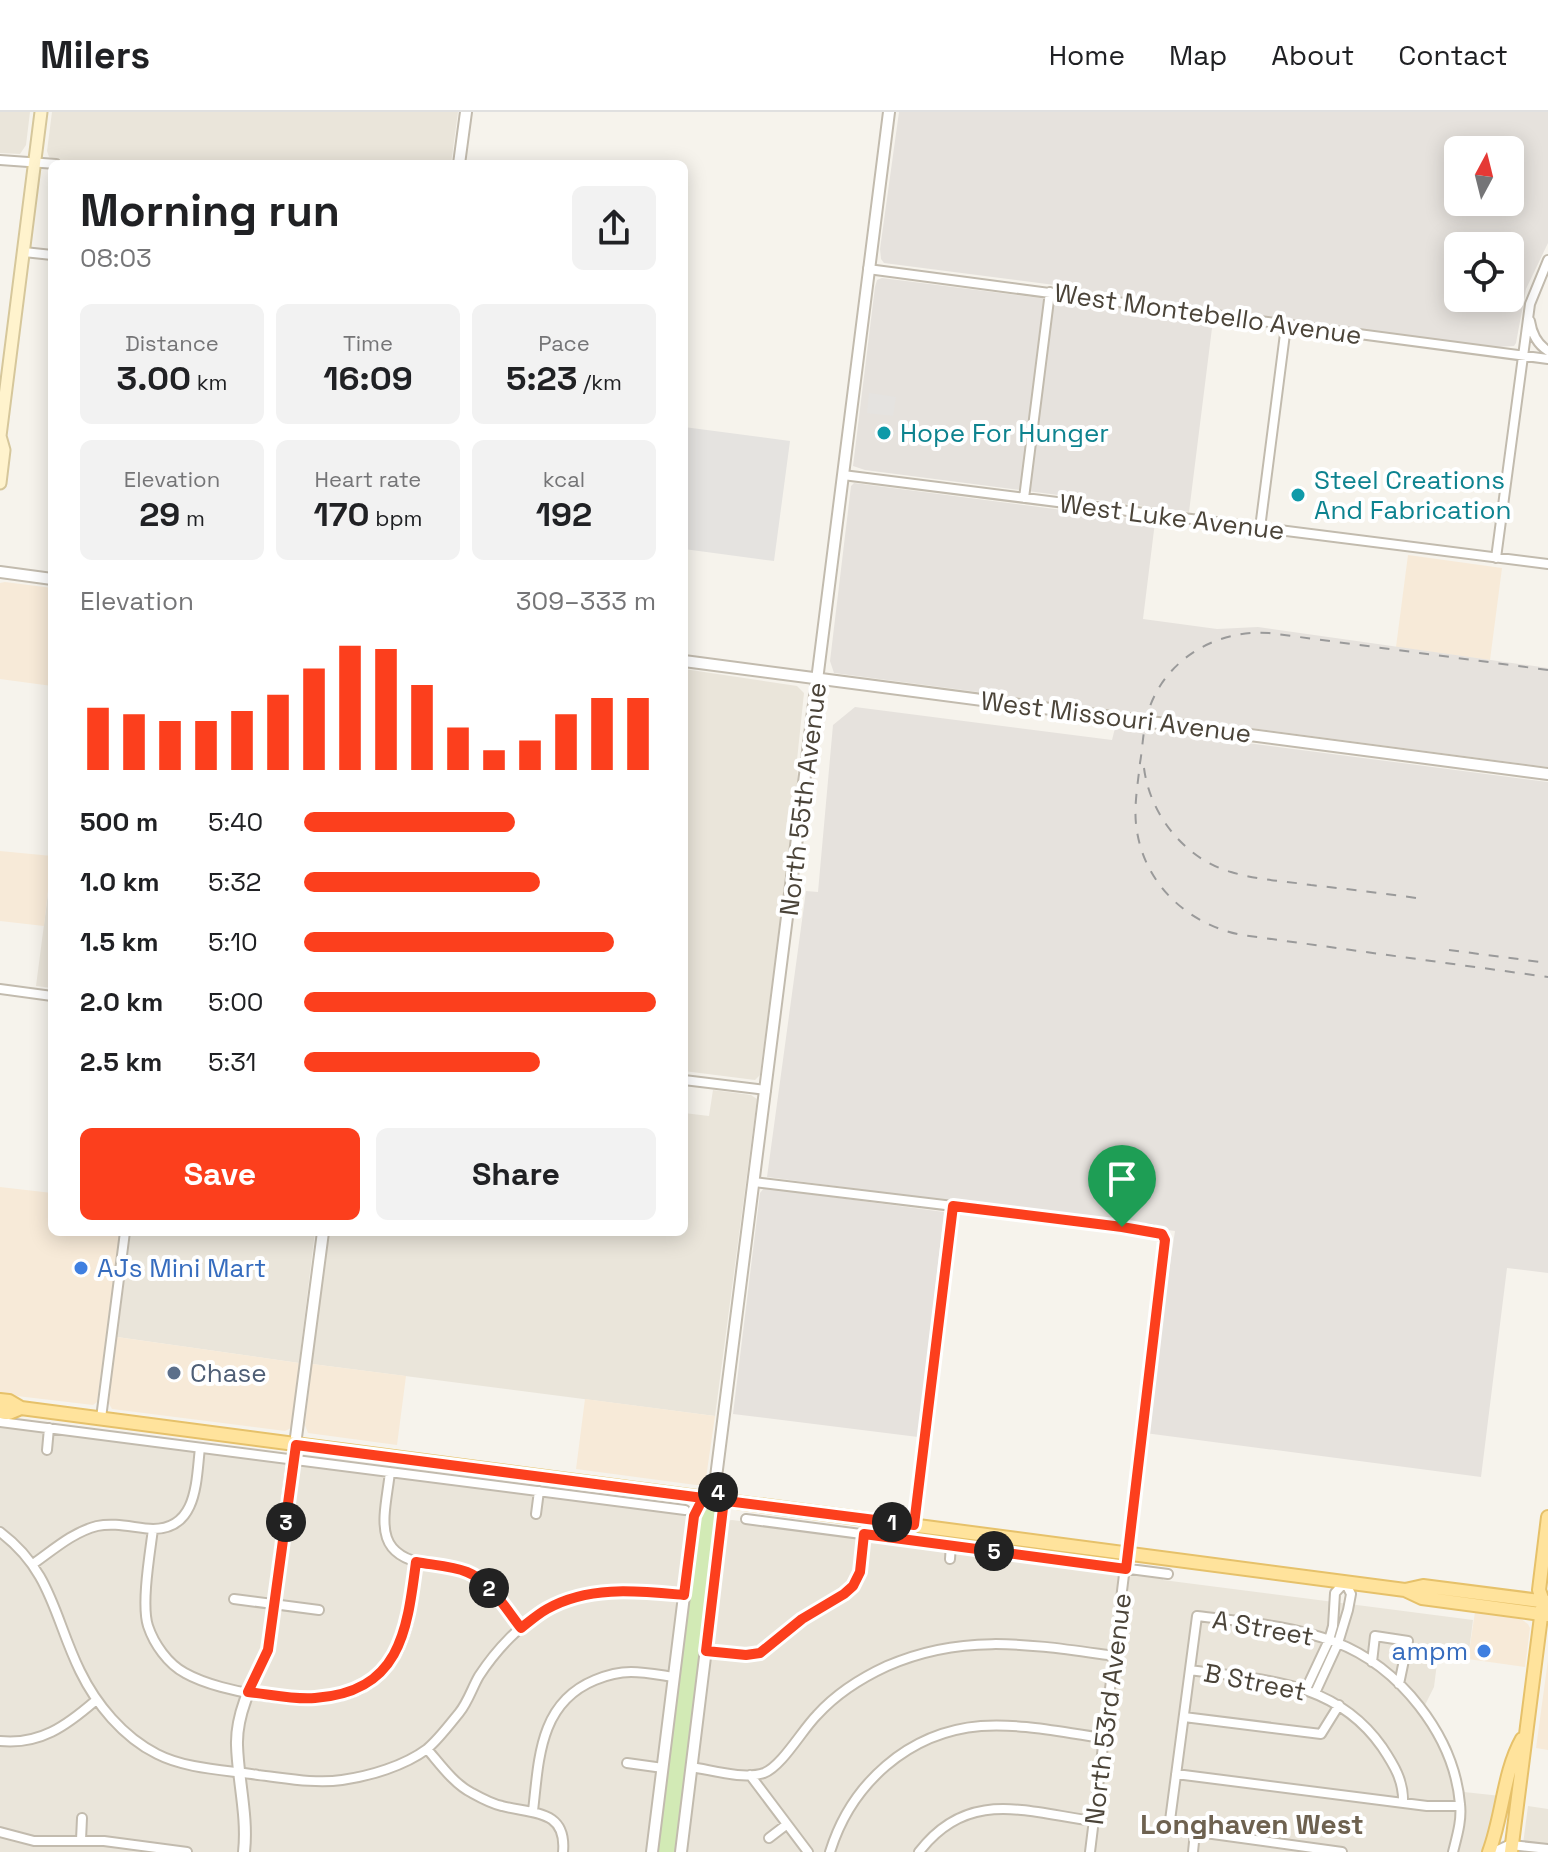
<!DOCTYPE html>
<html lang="en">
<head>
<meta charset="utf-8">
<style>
  body { margin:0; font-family:"Space Grotesk",sans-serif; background:#f2f2f2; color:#202124; height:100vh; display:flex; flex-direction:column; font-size:30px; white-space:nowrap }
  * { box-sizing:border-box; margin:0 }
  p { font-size:26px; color:#757577 }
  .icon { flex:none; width:44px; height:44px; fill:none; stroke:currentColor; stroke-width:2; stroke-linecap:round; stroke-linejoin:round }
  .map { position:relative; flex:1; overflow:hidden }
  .panel { position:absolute; left:48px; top:48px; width:640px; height:1076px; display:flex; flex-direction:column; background:#fff; border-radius:12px; box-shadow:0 4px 20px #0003 }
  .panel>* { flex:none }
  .needle { width:52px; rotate:7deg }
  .buttons { position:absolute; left:1444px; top:24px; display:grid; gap:16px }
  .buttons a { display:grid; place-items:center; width:80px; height:80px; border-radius:12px; background:#fff; box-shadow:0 4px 20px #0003; font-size:40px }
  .pin { position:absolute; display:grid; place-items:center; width:68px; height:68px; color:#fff; margin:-82px -34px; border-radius:50% 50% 50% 0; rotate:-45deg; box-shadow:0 0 8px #0007 }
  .pin .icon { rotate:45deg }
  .km { position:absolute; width:40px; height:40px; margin:-20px; border-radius:50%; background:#222; color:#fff; font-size:22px; line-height:40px; text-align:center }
  .round { display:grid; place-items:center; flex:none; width:84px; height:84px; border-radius:12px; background:#f2f2f2 }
  .overview { display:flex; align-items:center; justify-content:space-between; height:136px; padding:0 32px }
  h1 { font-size:44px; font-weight:700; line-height:60px }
  .metrics { display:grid; grid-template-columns:repeat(3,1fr); gap:12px; height:136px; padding:8px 32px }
  .metrics div { display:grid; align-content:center; border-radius:12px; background:#f2f2f2; text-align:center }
  .metrics b { font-size:34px; font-weight:700 }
  .metrics small { font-size:22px; font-weight:400 }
  .metrics p { font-size:22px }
  .chart { height:224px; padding:16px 32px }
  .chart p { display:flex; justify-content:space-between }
  .chart svg { width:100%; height:144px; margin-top:8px; stroke:#fc3f1d; stroke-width:6 }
  .button { display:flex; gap:16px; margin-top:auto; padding:16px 32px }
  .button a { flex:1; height:92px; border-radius:12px; background:#fc3f1d; color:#fff; font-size:32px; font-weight:700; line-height:92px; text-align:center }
  .button a+a { background:#f2f2f2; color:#202124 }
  ul { padding:0 32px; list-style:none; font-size:26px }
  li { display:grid; grid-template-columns:128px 96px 1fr; align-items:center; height:60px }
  li i { height:20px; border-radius:10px; background:#fc3f1d }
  header { display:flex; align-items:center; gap:48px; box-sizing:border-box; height:112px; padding:0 40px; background:#fff; border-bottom:2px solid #e0e0e0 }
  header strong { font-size:38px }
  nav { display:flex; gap:44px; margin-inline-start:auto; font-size:28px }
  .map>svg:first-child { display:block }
  .residential { fill:#eae5da }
  .commercial { fill:#f7ead8 }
  .industrial { fill:#e6e2dd; fill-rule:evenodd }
  .green { fill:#d2eab5 }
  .parking { fill:#e5e3e0 }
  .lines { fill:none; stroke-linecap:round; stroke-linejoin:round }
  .minor-casing { stroke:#c2bbae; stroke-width:12 }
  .tertiary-casing { stroke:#c2bbae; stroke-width:14 }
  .secondary-casing { stroke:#d6c79b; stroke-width:15 }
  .primary-casing { stroke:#e6c16a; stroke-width:16 }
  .minor { stroke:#fff; stroke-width:8 }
  .tertiary { stroke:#fff; stroke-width:10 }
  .secondary { stroke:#fff3cd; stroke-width:11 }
  .primary { stroke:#ffe39c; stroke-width:12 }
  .rail { stroke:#9a9a9a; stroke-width:2; stroke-dasharray:10 10; stroke-linecap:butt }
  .route-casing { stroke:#fff; stroke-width:16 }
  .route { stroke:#fc3f1d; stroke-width:10 }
  .culture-dot { fill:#0f9aa8; stroke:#fff; stroke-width:3 }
  .shop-dot { fill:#3f7fe0; stroke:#fff; stroke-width:3 }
  .service-dot { fill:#5c6f8a; stroke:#fff; stroke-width:3 }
  .labels { text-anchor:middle; stroke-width:8; stroke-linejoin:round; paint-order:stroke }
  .street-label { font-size:26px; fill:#4b4439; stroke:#fff }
  .culture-label { font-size:26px; fill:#0d838f; stroke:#fff; text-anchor:start }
  .shop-label { font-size:26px; fill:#366cbe; stroke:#fff; text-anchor:start }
  .service-label { font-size:26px; fill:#4e5e75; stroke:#fff; text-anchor:start }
  .neighbourhood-label { font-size:28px; font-weight:bold; fill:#6e6250; stroke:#fff }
</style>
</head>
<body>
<header>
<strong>Milers</strong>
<nav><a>Home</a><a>Map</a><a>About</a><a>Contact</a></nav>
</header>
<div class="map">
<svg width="1548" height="1740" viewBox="0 0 1548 1740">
  <rect width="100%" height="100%" fill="#f6f3ec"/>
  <path class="residential" d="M 0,0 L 30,0 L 26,33 L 20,42 L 0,41 Z
    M 52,0 L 458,0 L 451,52 L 96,52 L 54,47 L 49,45 L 47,39 Z
    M 684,557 L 797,574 L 804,581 L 797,648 L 798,671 L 760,963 L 755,968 L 684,959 Z
    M 52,751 L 52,876 L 36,874 Z
    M 713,978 L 751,983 L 757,987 L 715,1304 L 312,1252 L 329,1120 L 684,1120 L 684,1001 L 709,1004 Z
    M 131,1120 L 315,1120 L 299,1251 L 117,1225 Z
    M 0,1312 L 691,1402 L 648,1740 L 0,1740 Z
    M 732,1408 L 1163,1464 L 1163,1468 L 1473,1508 L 1468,1547 L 1438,1543 L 1434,1575 L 1425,1593 L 1451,1634 L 1464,1680 L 1501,1684 L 1485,1740 L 684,1740 L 725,1409 Z
    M 1528,1694 L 1548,1697 L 1548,1740 L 1522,1740 Z"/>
  <path class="commercial" d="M 1408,443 L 1502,456 L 1490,548 L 1396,535 Z
    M 5,470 L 52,476 L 52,574 L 0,567 L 0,471 Z
    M 0,739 L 52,744 L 44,814 L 0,809 Z
    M 0,1075 L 52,1081 L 52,1120 L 120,1120 L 97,1290 L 93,1293 L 0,1282 Z
    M 117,1225 L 299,1251 L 291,1316 L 285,1319 L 112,1297 L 108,1290 Z
    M 312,1252 L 406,1264 L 397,1333 L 308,1321 L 305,1313 Z
    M 585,1287 L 715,1304 L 706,1366 L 701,1373 L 696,1373 L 576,1357 Z
    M 1475,1500 L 1521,1507 L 1528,1512 L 1530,1516 L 1525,1555 L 1468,1547 Z
    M 1548,1548 L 1548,1638 L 1536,1636 Z"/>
  <path class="industrial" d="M 899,0 L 1548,0 L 1548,131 L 1526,177 L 1516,231 L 1514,234 L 1498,235 L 1082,182 L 1078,176 L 884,151 L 881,147 L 880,137 ZM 1458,38 L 1510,38 L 1510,90 L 1458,90 ZM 1458,134 L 1510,134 L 1510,186 L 1458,186 Z
    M 882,166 L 1213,208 L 1189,400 L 865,358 L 853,354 L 875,175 L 877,168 Z
    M 854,371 L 1155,410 L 1143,507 L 1217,517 L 1258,515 L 1548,556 L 1548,655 L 834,561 L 830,549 L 851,374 Z
    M 855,595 L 1112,628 L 1115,616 L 1194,624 L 1548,670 L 1548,1161 L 1507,1156 L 1481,1365 L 1145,1321 L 1175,1119 L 767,1065 L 806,779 L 818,780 L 833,613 Z
    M 764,1076 L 944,1100 L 918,1325 L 733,1302 L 760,1081 Z"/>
  <path class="green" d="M 704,1397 L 713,1398 L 718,1403 L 717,1423 L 675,1740 L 656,1740 L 698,1410 Z"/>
  <path class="parking" d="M 869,281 L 896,285 L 893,304 L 867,301 Z
    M 684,315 L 790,329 L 774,449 L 684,437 Z"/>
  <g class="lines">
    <g class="minor-casing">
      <path id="minor" d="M 0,48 L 56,52
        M 24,140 L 52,143
        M 868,157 L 1548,247
        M 1530,209 C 1532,222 1537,232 1548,239
        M 843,363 L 1548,452
        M 1024,386 L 1050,180
        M 1260,416 L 1286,214
        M 1496,446 L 1530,192 L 1548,148
        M 0,877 L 52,884
        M 684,968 L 766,978
        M 754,1070 L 1152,1118 L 1162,1122 L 1165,1128 L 1090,1740
        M 101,1306 L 125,1120
        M 0,1310 L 685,1398
        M 47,1338 L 49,1316
        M 390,1360 C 385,1404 370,1443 427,1452 C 441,1455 458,1455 470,1461 C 491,1472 506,1498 521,1516
        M 536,1402 L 539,1379
        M 746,1407 L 1168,1462
        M 914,1413 L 953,1094
        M 153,1417 C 150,1441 141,1492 148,1514 C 154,1532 168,1552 185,1561 C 222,1582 312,1595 352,1580 C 365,1576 378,1565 387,1555 C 411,1527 411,1485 416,1450
        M 0,1420 C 52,1459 54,1506 80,1559 C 96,1592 123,1625 157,1642 C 186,1657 226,1658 258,1663 C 285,1666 315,1672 342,1668 C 370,1664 404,1654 427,1637 C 438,1628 450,1612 459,1601 C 468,1590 472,1576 479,1564 C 496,1538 521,1511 548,1496 C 590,1474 639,1479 684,1483
        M 950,1447 L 951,1433
        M 33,1452 C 53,1438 73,1420 97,1414 C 116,1410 134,1416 153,1417 C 198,1417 196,1368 200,1336
        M 234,1487 L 319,1498
        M 706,1539 L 746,1543 L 760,1541 L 802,1507 L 844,1482 L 853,1474 L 860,1460 L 864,1422
        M 1372,1550 L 1375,1524 L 1408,1529 L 1399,1572
        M 1190,1558 C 1263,1568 1335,1568 1382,1635 C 1394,1653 1404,1669 1403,1691
        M 1306,1577 L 1329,1528 L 1333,1514 L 1335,1481 L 1345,1470 L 1351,1482 L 1348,1498 L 1338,1531 L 1315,1581
        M 1184,1605 L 1321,1622 L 1339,1593
        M 0,1629 C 40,1633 66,1614 95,1589
        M 427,1637 C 440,1652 454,1672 472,1681 C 481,1686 492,1692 502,1694 C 532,1702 567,1697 563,1740
        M 627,1651 L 663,1656
        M 691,1655 C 712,1658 743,1668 764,1661 C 782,1654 802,1618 817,1603 C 836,1582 861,1566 887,1554 C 964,1520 1034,1533 1115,1544
        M 1176,1662 L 1427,1694 L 1460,1694
        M 750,1663 L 808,1740
        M 533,1699 C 539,1647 539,1591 595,1568 C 607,1563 619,1560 631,1560 C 645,1560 660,1563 674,1565
        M 0,1720 L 34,1729 L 104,1729 L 187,1740
        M 769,1726 L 786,1713
        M 81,1728 L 82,1706
        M 1511,1733 L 1548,1737
        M 830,1740 C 851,1672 908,1620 981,1614 C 1022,1611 1064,1621 1104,1626
        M 919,1740 C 968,1676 1025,1700 1094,1709
        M 1193,1740 L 1195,1720
        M 1342,1740 L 1169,1716 L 1197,1504 C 1243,1510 1290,1513 1335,1530 C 1399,1554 1454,1623 1460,1692 C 1462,1708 1457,1724 1453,1740"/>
    </g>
    <g class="tertiary-casing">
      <path id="tertiary" d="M 459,52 L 466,0
        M 0,460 L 52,467
        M 684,549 L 1548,662
        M 244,1740 C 248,1704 238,1669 237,1633 C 236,1600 254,1567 268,1538 L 323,1120
        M 652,1740 L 694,1404 L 703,1386 L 715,1373
        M 681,1740 L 722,1407 L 722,1388 L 715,1373 L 889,0
        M 1496,1740 L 1511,1733"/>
    </g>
    <g class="secondary-casing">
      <path id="secondary" d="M 0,371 L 4,338 L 0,324 L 41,0"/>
    </g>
    <g class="primary-casing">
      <path id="primary" d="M 0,1288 L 9,1289 L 21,1296 L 1405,1478 L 1422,1486 L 1548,1503
        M 0,1300 L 9,1301 L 21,1296
        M 1405,1478 L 1423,1474 L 1548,1490
        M 1489,1740 C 1503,1703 1503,1661 1522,1627
        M 1511,1740 L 1543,1489 L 1539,1478 L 1548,1405"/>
    </g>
    <use href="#minor" class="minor"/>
    <use href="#tertiary" class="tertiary"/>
    <use href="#secondary" class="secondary"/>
    <use href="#primary" class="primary"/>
    <path class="rail" d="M 1548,558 L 1269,521 C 1217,517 1166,547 1149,597 C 1143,614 1143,634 1140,651 C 1138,671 1134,692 1136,712 C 1142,770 1186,812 1242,823 L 1548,865
      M 1144,656 C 1150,703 1185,747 1231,760 C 1257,768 1284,769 1311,773 C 1346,777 1381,781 1416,786
      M 1449,838 L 1548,851"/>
  </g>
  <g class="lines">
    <g class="route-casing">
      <path id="route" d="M 1122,1115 L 953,1094 L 914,1413 C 844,1404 773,1395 703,1386 L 694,1404 L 684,1483 C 639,1479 589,1473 547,1497 C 538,1502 530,1509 521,1516 C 506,1497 490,1469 467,1460 C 452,1454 432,1453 416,1450 C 407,1520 400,1580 315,1586 C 294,1588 269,1582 248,1580 L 268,1538 L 296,1333 L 703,1386 L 715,1373 L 723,1396 L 706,1539 L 746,1543 L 760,1541 L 802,1507 L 844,1482 L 853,1474 L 860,1460 L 864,1422 L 1126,1457 L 1165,1128 L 1162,1122 L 1122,1115"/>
    </g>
    <use href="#route" class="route"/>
  </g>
  <g class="culture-dot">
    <circle cx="884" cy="321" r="8"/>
    <circle cx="1298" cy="383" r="8"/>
  </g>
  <g class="shop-dot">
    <circle cx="81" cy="1156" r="8"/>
    <circle cx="1484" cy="1539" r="8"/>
  </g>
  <circle class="service-dot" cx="174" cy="1261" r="8"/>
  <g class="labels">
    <g class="street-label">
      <text transform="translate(1208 202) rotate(8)" y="9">West Montebello Avenue</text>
      <text transform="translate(1172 405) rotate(7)" y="9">West Luke Avenue</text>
      <text transform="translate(1116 605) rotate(7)" y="9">West Missouri Avenue</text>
      <text transform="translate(803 687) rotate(-83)" y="9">North 55th Avenue</text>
      <text transform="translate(1263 1516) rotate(10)" y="9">A Street</text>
      <text transform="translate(1255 1570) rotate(11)" y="9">B Street</text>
      <text transform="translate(1108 1597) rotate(-83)" y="9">North 53rd Avenue</text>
    </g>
    <g class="culture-label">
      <text x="900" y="330">Hope For Hunger</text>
      <text x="1314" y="377">Steel Creations<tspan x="1314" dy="30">And Fabrication</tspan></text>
    </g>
    <g class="shop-label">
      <text x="97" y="1165">AJs Mini Mart</text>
      <text x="1468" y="1548" text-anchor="end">ampm</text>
    </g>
    <g class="service-label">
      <text x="190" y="1270">Chase</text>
    </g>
    <g class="neighbourhood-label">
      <text x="1252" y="1722">Longhaven West</text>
    </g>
  </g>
</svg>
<div class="buttons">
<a><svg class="needle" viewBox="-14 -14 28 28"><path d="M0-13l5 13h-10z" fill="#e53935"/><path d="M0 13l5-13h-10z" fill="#757577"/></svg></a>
<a><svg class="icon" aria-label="locate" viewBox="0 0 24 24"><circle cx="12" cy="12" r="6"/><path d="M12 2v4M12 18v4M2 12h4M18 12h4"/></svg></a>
</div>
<div class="pin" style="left:1122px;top:1115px;background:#1e9e55"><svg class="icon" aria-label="arrive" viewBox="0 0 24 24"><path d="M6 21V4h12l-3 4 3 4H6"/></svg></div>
<b class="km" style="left:892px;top:1410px">1</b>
<b class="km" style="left:489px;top:1476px">2</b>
<b class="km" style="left:286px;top:1410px">3</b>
<b class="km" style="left:718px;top:1380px">4</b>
<b class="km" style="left:994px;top:1439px">5</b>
<section class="panel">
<div class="overview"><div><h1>Morning run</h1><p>08:03</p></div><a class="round"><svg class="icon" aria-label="share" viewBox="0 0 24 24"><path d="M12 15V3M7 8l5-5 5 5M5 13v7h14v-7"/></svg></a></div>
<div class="metrics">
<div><p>Distance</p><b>3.00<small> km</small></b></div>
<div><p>Time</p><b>16:09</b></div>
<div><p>Pace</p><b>5:23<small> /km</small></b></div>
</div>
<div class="metrics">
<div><p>Elevation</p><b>29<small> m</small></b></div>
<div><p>Heart rate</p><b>170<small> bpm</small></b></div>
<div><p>kcal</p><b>192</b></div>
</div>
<div class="chart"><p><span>Elevation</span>309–333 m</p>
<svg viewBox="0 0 160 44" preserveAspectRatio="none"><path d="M5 44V25M15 44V27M25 44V29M35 44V29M45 44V26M55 44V21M65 44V13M75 44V6M85 44V7M95 44V18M105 44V31M115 44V38M125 44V35M135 44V27M145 44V22M155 44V22"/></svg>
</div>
<ul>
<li><b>500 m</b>5:40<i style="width:60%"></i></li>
<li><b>1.0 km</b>5:32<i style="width:67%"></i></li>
<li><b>1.5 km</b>5:10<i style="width:88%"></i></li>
<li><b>2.0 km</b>5:00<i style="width:100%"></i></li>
<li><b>2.5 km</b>5:31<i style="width:67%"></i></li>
</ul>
<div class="button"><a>Save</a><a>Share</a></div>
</section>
</div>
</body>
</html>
